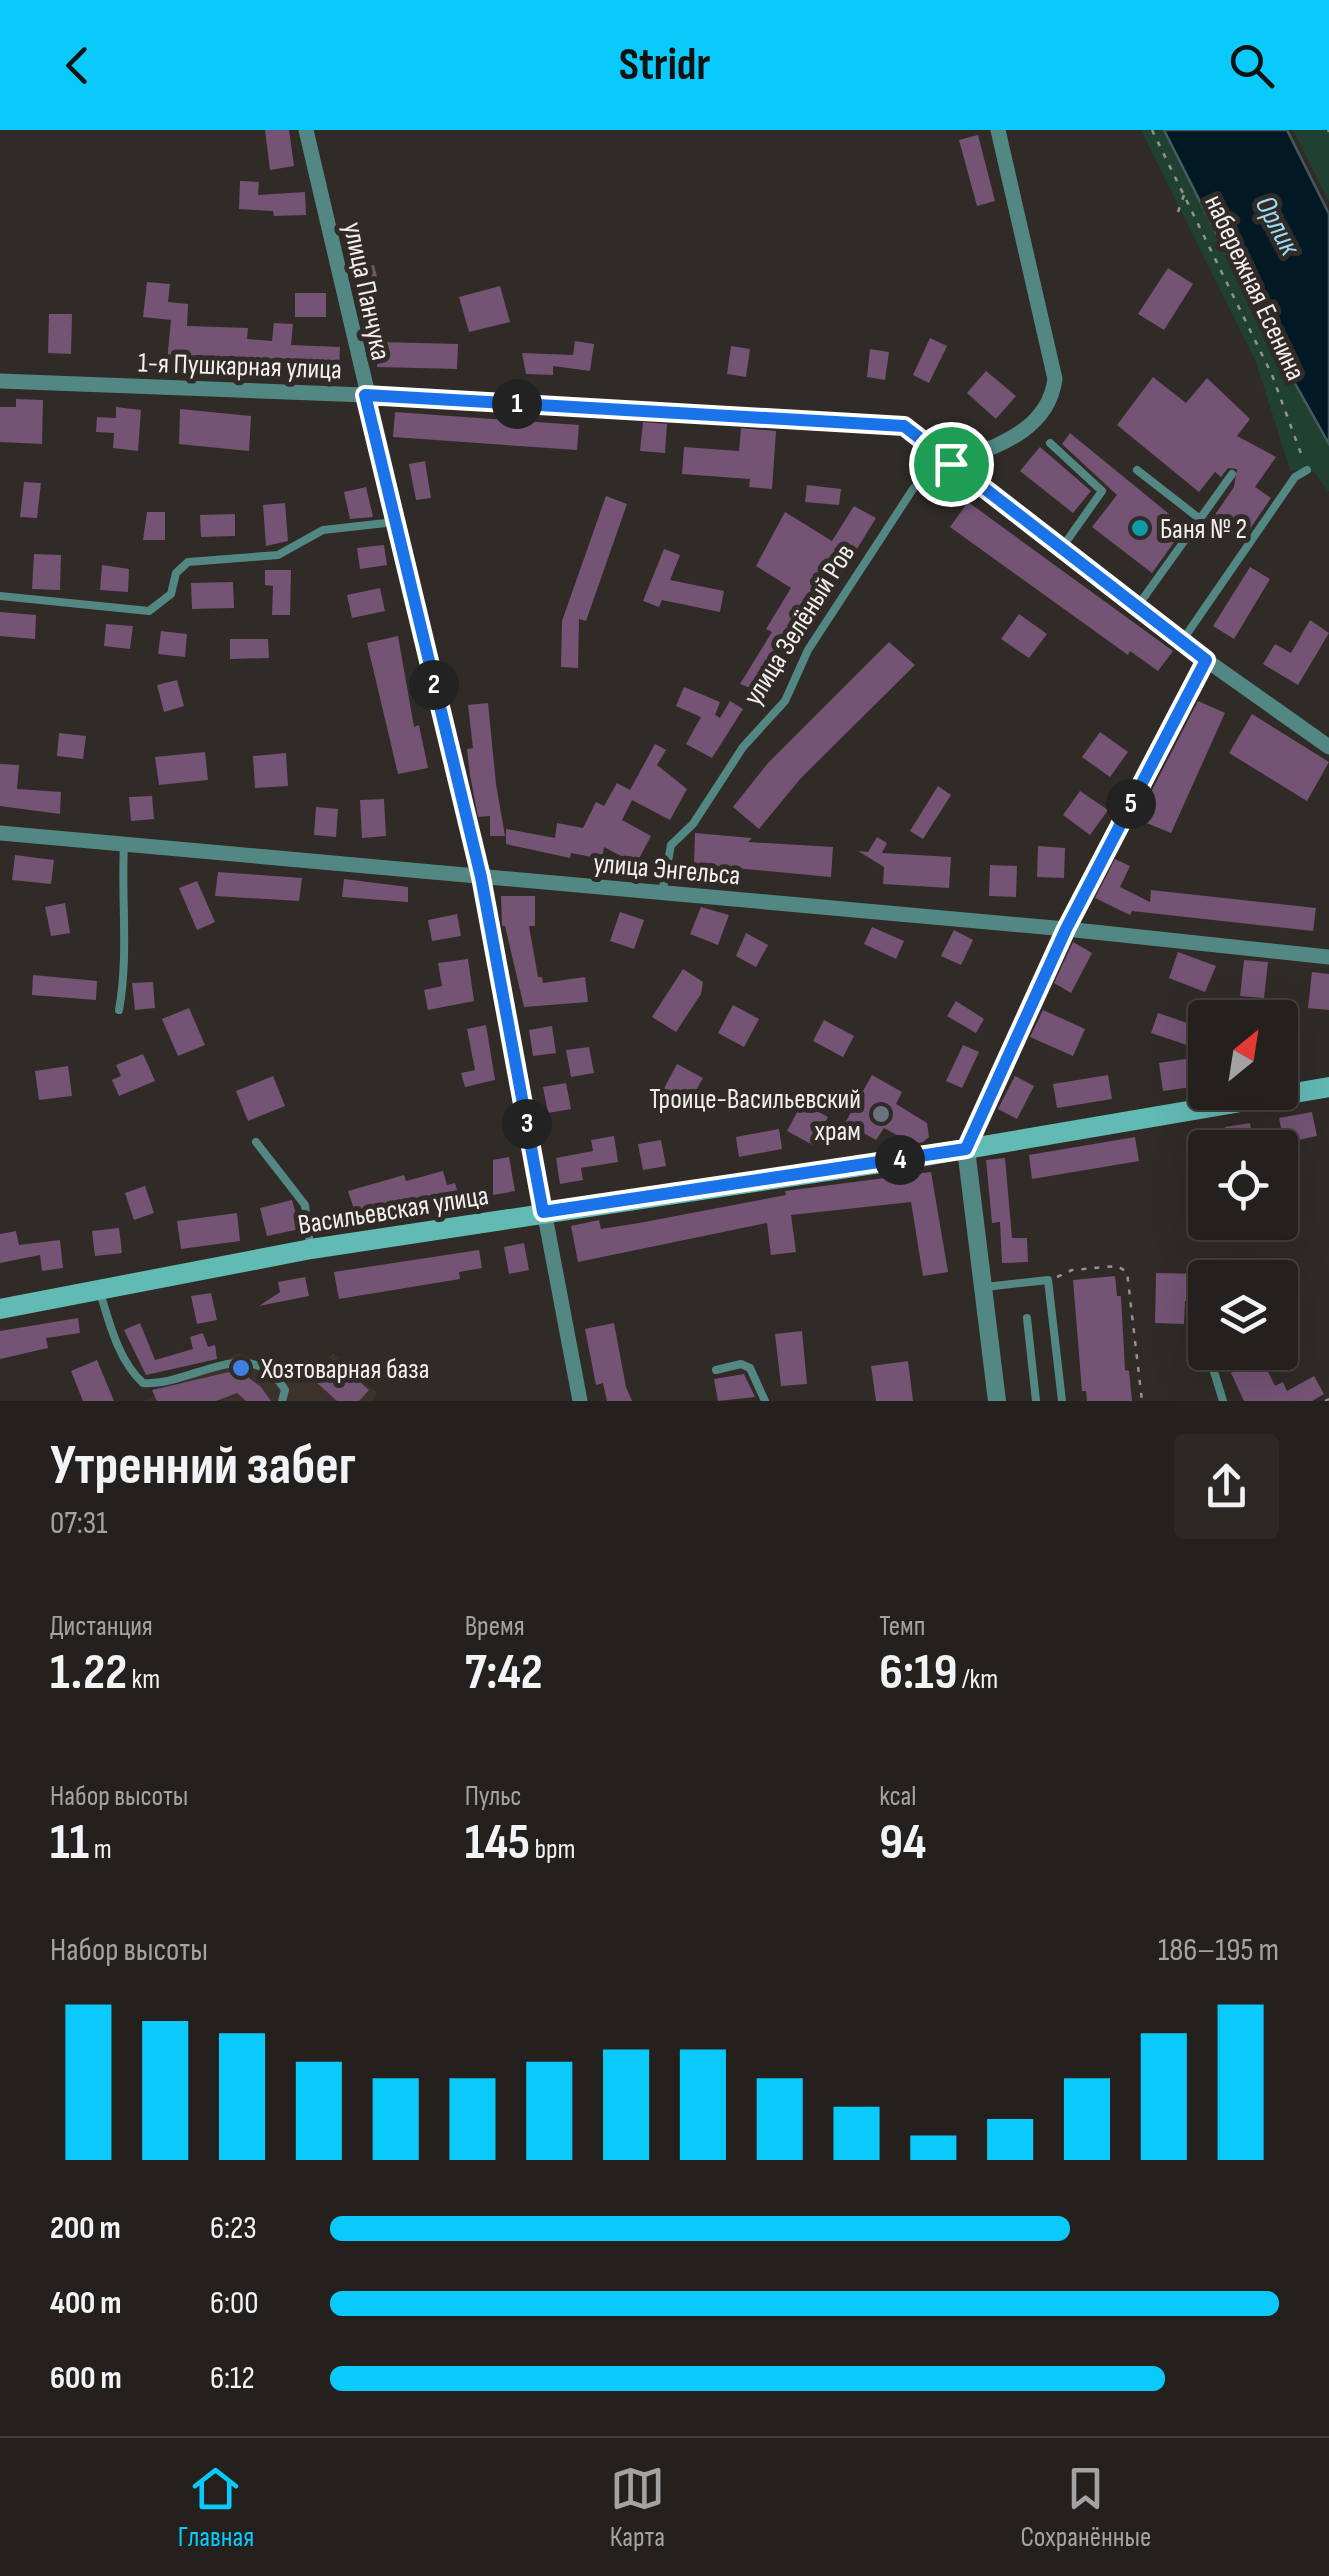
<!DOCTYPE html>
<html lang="ru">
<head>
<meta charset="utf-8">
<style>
  body { margin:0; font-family:"Sofia Sans Condensed",sans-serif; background:#2c2826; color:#f1f3f6; height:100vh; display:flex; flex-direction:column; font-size:38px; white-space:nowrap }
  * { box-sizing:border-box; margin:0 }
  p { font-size:32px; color:#a3a3a4 }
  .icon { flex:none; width:55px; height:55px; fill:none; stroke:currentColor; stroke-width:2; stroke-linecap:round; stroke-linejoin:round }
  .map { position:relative; height:1271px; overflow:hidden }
  .sheet { display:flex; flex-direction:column; background:#24201d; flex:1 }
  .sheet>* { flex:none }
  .needle { width:65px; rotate:30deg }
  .buttons { position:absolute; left:1188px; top:870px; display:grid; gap:20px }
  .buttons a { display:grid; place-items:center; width:110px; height:110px; border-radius:10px; background:#24201d; box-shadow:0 10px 40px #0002,0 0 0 2px #413e3b; font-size:50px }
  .pin { position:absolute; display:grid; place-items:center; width:85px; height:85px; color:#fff; margin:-42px; border:5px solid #fff; border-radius:50%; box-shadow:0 2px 10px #0007 }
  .km { position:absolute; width:50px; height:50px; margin:-25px; border-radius:50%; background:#222; color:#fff; font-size:28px; line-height:50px; text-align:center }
  .round { display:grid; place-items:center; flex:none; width:105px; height:105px; border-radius:10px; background:#2c2826 }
  .headline { display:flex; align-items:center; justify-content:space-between; height:170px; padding:0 50px }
  h1 { font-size:55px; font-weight:700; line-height:75px }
  .figures { display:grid; grid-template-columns:repeat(3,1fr); gap:15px; height:170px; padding:10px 50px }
  .figures div { display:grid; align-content:center }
  .figures b { font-size:50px; font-weight:700 }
  .figures small { font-size:28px; font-weight:400 }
  .figures p { font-size:28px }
  .chart { height:280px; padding:20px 50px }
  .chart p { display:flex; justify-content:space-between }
  .chart svg { width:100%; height:180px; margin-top:10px; stroke:#09cafa; stroke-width:6 }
  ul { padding:0 50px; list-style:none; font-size:32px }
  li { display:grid; grid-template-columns:160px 120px 1fr; align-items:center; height:75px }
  li i { height:25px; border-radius:12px; background:#09cafa }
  header { display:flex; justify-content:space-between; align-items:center; height:130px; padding:0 50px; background:#09cafa; color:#111; font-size:45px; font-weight:700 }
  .dock { display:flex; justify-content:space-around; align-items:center; height:140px; border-top:2px solid #413e3b; background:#24201d; font-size:28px; color:#a3a3a4 }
  .dock a { display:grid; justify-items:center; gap:5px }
  .dock .selected { color:#09cafa }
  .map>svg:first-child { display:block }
  .built { fill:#3d322b }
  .green { fill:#204130 }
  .water { fill:#001924; stroke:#495960; stroke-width:2.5 }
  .building { fill:#745374 }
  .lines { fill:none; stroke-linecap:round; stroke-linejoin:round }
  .path { stroke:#95918e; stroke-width:2.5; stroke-dasharray:5 8; stroke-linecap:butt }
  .service { stroke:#528783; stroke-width:8 }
  .minor { stroke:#528783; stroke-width:15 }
  .tertiary { stroke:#528783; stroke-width:18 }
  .secondary { stroke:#62bab5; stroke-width:20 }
  .route-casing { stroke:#fff; stroke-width:20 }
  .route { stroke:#1a73e8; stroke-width:12 }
  .culture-dot { fill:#0f9aa8; stroke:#302b27; stroke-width:4 }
  .worship-dot { fill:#6b7280; stroke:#302b27; stroke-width:4 }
  .shop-dot { fill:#3f7fe0; stroke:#302b27; stroke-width:4 }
  .labels { text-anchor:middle; stroke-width:10; stroke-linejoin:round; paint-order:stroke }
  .street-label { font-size:28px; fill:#f3efed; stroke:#302b27 }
  .poi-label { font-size:28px; fill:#f3efed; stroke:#302b27; text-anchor:start }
  .water-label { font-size:30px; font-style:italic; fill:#9bdbf8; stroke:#302b27 }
</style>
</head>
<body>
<header><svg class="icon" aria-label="back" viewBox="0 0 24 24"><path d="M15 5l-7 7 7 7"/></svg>Stridr<svg class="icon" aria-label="search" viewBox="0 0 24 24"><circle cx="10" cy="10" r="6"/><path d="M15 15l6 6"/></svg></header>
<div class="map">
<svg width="1329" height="1271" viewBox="0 0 1329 1271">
  <rect width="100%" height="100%" fill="#302b27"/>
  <path class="built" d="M 239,1223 L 306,1253 L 333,1223 L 377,1263 L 373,1271 L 144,1271 Z"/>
  <path class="green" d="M 1141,0 L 1164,0 L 1264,198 L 1329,314 L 1329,362 L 1314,342 L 1290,340 L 1256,232 Z
    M 1293,0 L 1329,0 L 1329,72 Z"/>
  <path class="water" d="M 1164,0 L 1287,0 L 1329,84 L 1329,314 L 1264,198 Z"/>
  <path class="building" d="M 265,0 L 289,0 L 294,36 L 270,40 Z
    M 978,5 L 995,71 L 977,76 L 959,10 Z
    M 240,51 L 259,52 L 258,65 L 305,62 L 306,85 L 274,86 L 273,81 L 239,79 Z
    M 374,135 L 381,162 L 362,167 L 356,139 Z
    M 1168,138 L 1193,154 L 1164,200 L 1138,184 Z
    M 147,152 L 170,154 L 168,172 L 188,174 L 187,196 L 248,198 L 247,209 L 272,211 L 274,193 L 293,194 L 291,215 L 340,217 L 339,240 L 245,232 L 218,231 L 218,235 L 167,231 L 171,190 L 143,187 Z
    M 500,156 L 510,192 L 469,202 L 459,167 Z
    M 295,163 L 326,163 L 326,187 L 295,187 Z
    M 49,184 L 72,184 L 71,224 L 48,223 Z
    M 930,208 L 947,216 L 929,253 L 913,245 Z
    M 575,211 L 594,214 L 590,241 L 553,236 L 553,245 L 526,244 L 522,223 L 573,225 Z
    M 378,212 L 458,214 L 457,239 L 377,237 Z
    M 731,216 L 750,219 L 746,247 L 727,244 Z
    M 870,219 L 889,222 L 885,250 L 867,247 Z
    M 986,241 L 1016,266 L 996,289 L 967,263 Z
    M 1153,247 L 1186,273 L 1207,248 L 1250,289 L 1237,306 L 1276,327 L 1255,357 L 1271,368 L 1247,403 L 1235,394 L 1230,401 L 1212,389 L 1234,357 L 1237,339 L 1228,338 L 1221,347 L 1215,342 L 1199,362 L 1117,295 Z
    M 16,269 L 43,270 L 42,314 L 0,312 L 0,277 L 16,277 Z
    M 116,277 L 141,280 L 138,321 L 113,318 L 114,303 L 96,302 L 97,287 L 116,288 Z
    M 180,279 L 251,286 L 249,321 L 179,314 Z
    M 395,282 L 579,295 L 577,320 L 393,307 Z
    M 643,292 L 667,294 L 665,323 L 640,321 Z
    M 741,298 L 776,301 L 772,359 L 749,357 L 750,349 L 682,344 L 684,317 L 739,321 Z
    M 1070,303 L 1185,397 L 1152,443 L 1092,397 L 1117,365 L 1062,314 Z
    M 1040,317 L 1091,361 L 1073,383 L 1020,341 Z
    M 425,331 L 431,368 L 416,370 L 409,334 Z
    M 24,352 L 41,353 L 37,388 L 20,387 Z
    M 807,355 L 841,359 L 839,375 L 805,372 Z
    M 366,357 L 373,387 L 350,389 L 344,362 Z
    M 606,366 L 627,374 L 586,491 L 579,489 L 578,538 L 561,537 L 562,491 Z
    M 968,372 L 1173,521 L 1158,541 L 1130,521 L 1128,525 L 950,397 Z
    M 285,373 L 288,411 L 266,416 L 263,375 Z
    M 854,376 L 876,388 L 842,443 L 828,434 L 814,456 L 826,464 L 794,516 L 791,514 L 773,543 L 769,541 L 761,562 L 740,554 L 772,502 L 766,499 L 791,458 L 756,436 L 785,382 L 832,411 Z
    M 147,382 L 165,382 L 165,410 L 143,410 Z
    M 235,384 L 235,406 L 201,407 L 200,385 Z
    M 384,415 L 387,435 L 360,439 L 357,418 Z
    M 664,419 L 680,425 L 670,450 L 724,461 L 720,482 L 662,470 L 659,477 L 643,471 Z
    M 34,424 L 61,425 L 60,460 L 32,459 Z
    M 102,435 L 129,439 L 128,462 L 100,460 Z
    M 1250,437 L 1270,449 L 1234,509 L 1213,496 Z
    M 265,440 L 291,440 L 290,485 L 272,485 L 273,456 L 265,455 Z
    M 233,452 L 234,478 L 192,479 L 191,453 Z
    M 380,458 L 385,481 L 352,488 L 347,465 Z
    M 0,482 L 36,485 L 35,509 L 0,506 Z
    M 1019,484 L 1047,504 L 1029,528 L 1001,509 Z
    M 1310,490 L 1329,503 L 1298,555 L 1263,534 L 1275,514 L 1291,523 Z
    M 106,494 L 133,496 L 130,519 L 104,516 Z
    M 161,501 L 187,504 L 185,527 L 158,524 Z
    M 398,506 L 414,597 L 419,595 L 428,638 L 398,644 L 367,513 Z
    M 230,509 L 268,509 L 269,528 L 230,529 Z
    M 889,512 L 915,535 L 801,648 L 759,699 L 733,677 L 768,633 Z
    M 177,550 L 184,576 L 164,582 L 157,555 Z
    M 684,557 L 720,572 L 715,585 L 720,588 L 730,571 L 743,579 L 712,628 L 686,614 L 701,587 L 676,576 Z
    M 1198,571 L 1225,583 L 1171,703 L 1137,689 Z
    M 488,573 L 496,654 L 505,706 L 490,706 L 490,686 L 478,687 L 470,645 L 467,619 L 473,618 L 468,575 Z
    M 1252,584 L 1329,632 L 1307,671 L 1229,623 Z
    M 1100,602 L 1128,622 L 1110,647 L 1082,627 Z
    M 59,603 L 86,606 L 83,629 L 57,626 Z
    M 655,614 L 666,620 L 657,635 L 687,659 L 670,690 L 632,670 L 622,690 L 651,706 L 636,734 L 604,717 L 602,729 L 571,723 L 570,728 L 506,714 L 506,699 L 555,708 L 557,693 L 583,698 L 596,672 L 604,676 L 617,653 L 630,660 Z
    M 205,622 L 208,650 L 159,655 L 155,627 Z
    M 286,623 L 288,656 L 255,658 L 253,626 Z
    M 0,634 L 19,635 L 17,659 L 61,662 L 60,684 L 0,676 Z
    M 938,656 L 951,665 L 923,709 L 910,701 Z
    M 1080,661 L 1108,680 L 1090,705 L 1063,685 Z
    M 152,666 L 154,689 L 131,691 L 129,667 Z
    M 384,669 L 386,706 L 362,708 L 360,670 Z
    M 316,677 L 338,679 L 336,707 L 314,705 Z
    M 695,703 L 752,708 L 748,712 L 833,717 L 831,747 L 694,734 Z
    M 877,707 L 887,713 L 882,723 L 951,727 L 949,758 L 883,754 L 884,737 L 858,721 L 868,722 Z
    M 1038,716 L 1065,718 L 1064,748 L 1037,747 Z
    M 15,725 L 54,730 L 51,754 L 12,750 Z
    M 1115,729 L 1130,736 L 1120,757 L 1150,772 L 1151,760 L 1316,778 L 1313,801 L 1132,781 L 1130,785 L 1095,768 Z
    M 990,735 L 1017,736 L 1016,767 L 989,766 Z
    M 218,742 L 302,748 L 299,771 L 215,766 Z
    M 344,749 L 408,757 L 408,772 L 342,767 Z
    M 197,751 L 215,792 L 197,800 L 179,758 Z
    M 501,766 L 535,766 L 535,796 L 529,796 L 538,847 L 542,847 L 543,853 L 585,847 L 588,872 L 524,877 L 505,796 L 502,796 Z
    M 65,773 L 70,803 L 51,806 L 45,777 Z
    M 701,777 L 729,785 L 718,815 L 690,804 Z
    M 620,782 L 644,790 L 634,819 L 610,811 Z
    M 457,784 L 461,806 L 432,811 L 428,790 Z
    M 872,797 L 904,811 L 896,829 L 864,814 Z
    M 954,800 L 973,810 L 961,835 L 941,826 Z
    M 746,803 L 768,815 L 756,837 L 736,826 Z
    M 1073,812 L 1092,823 L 1071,863 L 1054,853 Z
    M 1178,822 L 1216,836 L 1205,862 L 1169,848 Z
    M 468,829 L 474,871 L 428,880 L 424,860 L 442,856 L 438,833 Z
    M 1244,830 L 1268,832 L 1264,868 L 1240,866 Z
    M 683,839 L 703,852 L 701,864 L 676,902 L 652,887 Z
    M 1312,842 L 1329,844 L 1329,880 L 1308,878 Z
    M 33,845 L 97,851 L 96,870 L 32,865 Z
    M 153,852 L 155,878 L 135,880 L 132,853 Z
    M 956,871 L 984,889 L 976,903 L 947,886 Z
    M 733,875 L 759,889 L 744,917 L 718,903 Z
    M 189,878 L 205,915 L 178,926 L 162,889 Z
    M 1043,880 L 1085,899 L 1073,926 L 1030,907 Z
    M 1158,883 L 1205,899 L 1199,919 L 1151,903 Z
    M 824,890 L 854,906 L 843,927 L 813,911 Z
    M 486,895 L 495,950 L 465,957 L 461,943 L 475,940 L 467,899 Z
    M 552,896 L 556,923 L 533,926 L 529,900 Z
    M 963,915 L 979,922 L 962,958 L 946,951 Z
    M 589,917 L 594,943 L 571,947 L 566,920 Z
    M 143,924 L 155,951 L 119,966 L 112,950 L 121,946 L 116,935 Z
    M 1205,926 L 1205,955 L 1163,961 L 1159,933 Z
    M 677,934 L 703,948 L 687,976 L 662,962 Z
    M 68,936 L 72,966 L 39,970 L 35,941 Z
    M 872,945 L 902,962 L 896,974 L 927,993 L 929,1007 L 923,1012 L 913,1014 L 884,998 L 876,1010 L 845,993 Z
    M 1108,945 L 1112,969 L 1057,978 L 1053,954 Z
    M 273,946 L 285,976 L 248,991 L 236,961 Z
    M 1015,946 L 1034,956 L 1017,989 L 998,979 Z
    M 566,953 L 571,979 L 548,983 L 543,957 Z
    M 802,973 L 828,987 L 813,1015 L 787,1001 Z
    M 1312,982 L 1317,1006 L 1284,1013 L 1279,988 Z
    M 1250,993 L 1254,1018 L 1228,1018 L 1225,997 Z
    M 779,999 L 782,1019 L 739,1027 L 736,1007 Z
    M 614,1006 L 618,1032 L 581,1038 L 583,1050 L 560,1054 L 556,1028 L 593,1021 L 591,1010 Z
    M 1135,1007 L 1139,1031 L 1032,1049 L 1029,1025 Z
    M 661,1010 L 666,1036 L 643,1040 L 638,1014 Z
    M 509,1027 L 515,1061 L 493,1065 L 493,1030 Z
    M 1005,1028 L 1012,1108 L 1027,1108 L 1028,1132 L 1002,1133 L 1000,1092 L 992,1093 L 986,1030 Z
    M 443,1041 L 447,1055 L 455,1053 L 459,1067 L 359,1094 L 348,1061 L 404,1045 L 406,1051 Z
    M 931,1042 L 948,1142 L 923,1146 L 911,1072 L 791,1085 L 796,1122 L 771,1125 L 767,1093 L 578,1132 L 571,1096 L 599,1090 L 601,1099 L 639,1093 L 786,1065 L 785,1061 Z
    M 145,1056 L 154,1083 L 134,1090 L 125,1063 Z
    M 292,1070 L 300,1099 L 267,1106 L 260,1078 Z
    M 237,1083 L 240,1111 L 181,1119 L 177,1091 Z
    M 119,1098 L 122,1123 L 95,1126 L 92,1101 Z
    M 16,1101 L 19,1115 L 60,1110 L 63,1138 L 42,1141 L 40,1125 L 0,1133 L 0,1104 Z
    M 524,1113 L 529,1140 L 509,1144 L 504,1117 Z
    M 479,1120 L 482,1138 L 459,1142 L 460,1149 L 339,1169 L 334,1142 Z
    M 1156,1143 L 1205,1144 L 1205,1170 L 1185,1171 L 1184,1194 L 1155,1193 Z
    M 1115,1146 L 1117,1166 L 1121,1166 L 1125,1240 L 1129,1241 L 1132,1271 L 1087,1271 L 1086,1261 L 1082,1261 L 1073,1150 Z
    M 305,1147 L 309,1166 L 259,1176 L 280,1162 L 278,1152 Z
    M 211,1163 L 217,1190 L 197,1194 L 191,1166 Z
    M 78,1188 L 80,1203 L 46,1208 L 48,1218 L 0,1229 L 0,1201 Z
    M 140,1193 L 155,1230 L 193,1219 L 190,1207 L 203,1203 L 208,1217 L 215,1215 L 217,1229 L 146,1245 L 124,1200 Z
    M 614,1193 L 626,1257 L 632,1271 L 607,1271 L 603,1253 L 596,1255 L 585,1199 Z
    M 802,1201 L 807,1254 L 781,1256 L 775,1204 Z
    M 334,1229 L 369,1260 L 359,1271 L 337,1271 L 315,1251 Z
    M 1262,1229 L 1275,1256 L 1283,1252 L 1287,1261 L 1314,1246 L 1324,1264 L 1312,1271 L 1244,1271 L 1231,1243 Z
    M 97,1230 L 114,1271 L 83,1271 L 71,1241 Z
    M 908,1231 L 913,1271 L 876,1271 L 871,1236 Z
    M 238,1240 L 261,1257 L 271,1271 L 246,1271 L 237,1263 L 216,1271 L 157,1271 L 152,1260 Z
    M 744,1244 L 755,1267 L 718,1271 L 714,1249 Z"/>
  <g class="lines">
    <path class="path" d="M 1152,0 L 1272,245 L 1303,329
      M 1328,0 L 1329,2
      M 1178,82 L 1184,65
      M 1057,1147 L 1072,1140 L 1117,1136 L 1127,1142 L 1142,1271
      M 1325,1271 L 1329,1269"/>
    <path class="service" d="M 1050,313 L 1102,361 L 1061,419
      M 1137,340 L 1200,389
      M 0,466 L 149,481 L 171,464 L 176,443 L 188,432 L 278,425 L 323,400 L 395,392
      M 1137,477 L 1232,344
      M 1182,511 L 1295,347 L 1307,340
      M 662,763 L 671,715 L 693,694 L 743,617 L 785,571 L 808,520 L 913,359 L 931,342 L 951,334
      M 119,880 C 129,824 121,770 124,714
      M 256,1012 L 305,1075 L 310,1115
      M 985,1157 L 1048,1150 L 1062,1271
      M 100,1162 C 109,1192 119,1232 143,1253 C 191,1257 251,1201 285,1260 L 282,1271
      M 1204,1177 L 1205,1186
      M 1027,1188 L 1036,1271
      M 1208,1222 L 1223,1271
      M 716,1240 L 741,1234 L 750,1238 L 765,1271"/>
    <path class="minor" d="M 306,0 L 481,747 L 580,1271
      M 0,251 L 365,265 L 904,296 L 1206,530 L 1329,617
      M 951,334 C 995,316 1048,302 1055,249 L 998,0
      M 0,703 L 1066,799 L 1329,827
      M 966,1019 L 1066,799 L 1206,530"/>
    <path class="tertiary" d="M 966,1019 L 997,1271"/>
    <path class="secondary" d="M 0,1179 L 311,1119 L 907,1029 L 1329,957"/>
  </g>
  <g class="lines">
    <g class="route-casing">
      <path id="route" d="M 365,265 L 904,296 L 1206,530 L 1066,799 L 966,1019 L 543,1082 L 481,747 Z"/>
    </g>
    <use href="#route" class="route"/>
  </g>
  <circle class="culture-dot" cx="1140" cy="398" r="10"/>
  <circle class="worship-dot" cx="881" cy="984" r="10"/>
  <circle class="shop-dot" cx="241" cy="1238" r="10"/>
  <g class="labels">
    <g class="street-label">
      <text transform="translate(1256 157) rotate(65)" y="10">набережная Есенина</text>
      <text transform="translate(368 161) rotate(78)" y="10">улица Панчука</text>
      <text transform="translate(240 235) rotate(2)" y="10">1-я Пушкарная улица</text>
      <text transform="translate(798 494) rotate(-58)" y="10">улица Зелёный Ров</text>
      <text transform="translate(667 738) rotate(5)" y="10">улица Энгельса</text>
      <text transform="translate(393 1079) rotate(-9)" y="10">Васильевская улица</text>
    </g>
    <g class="poi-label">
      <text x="1160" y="408">Баня № 2</text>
      <text x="861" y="978" text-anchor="end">Троице-Васильевский<tspan x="861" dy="32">храм</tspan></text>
      <text x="261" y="1248">Хозтоварная база</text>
    </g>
    <g class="water-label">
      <text transform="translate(1278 95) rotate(62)" y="10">Орлик</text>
    </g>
  </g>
</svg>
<div class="buttons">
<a><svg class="needle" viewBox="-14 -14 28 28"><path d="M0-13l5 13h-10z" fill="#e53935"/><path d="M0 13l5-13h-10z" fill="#a3a3a4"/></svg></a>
<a><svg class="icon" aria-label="locate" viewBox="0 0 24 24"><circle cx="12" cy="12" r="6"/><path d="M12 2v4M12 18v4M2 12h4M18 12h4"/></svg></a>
<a><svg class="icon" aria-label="layers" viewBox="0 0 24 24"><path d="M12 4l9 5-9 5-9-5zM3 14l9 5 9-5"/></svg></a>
</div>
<div class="pin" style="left:951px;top:334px;background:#1e9e55"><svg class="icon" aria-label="arrive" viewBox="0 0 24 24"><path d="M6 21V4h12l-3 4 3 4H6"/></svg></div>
<b class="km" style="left:517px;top:274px">1</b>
<b class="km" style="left:434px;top:555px">2</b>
<b class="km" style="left:527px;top:994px">3</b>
<b class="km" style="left:900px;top:1030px">4</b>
<b class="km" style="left:1131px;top:674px">5</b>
</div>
<section class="sheet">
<div class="headline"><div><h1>Утренний забег</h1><p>07:31</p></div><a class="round"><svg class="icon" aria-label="share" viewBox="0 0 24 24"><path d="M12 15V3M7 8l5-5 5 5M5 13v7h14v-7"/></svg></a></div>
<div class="figures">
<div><p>Дистанция</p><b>1.22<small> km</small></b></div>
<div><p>Время</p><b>7:42</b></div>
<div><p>Темп</p><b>6:19<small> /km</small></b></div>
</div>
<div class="figures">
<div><p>Набор высоты</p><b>11<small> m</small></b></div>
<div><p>Пульс</p><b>145<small> bpm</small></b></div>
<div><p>kcal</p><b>94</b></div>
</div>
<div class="chart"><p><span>Набор высоты</span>186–195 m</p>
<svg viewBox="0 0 160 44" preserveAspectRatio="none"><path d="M5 44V6M15 44V10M25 44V13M35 44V20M45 44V24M55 44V24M65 44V20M75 44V17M85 44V17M95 44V24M105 44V31M115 44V38M125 44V34M135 44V24M145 44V13M155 44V6"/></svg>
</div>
<ul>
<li><b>200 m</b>6:23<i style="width:78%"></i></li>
<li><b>400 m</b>6:00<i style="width:100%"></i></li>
<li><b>600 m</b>6:12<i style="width:88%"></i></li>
</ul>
</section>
<nav class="dock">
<a class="selected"><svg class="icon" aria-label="home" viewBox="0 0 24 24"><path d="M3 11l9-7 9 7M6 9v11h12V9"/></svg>Главная</a>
<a><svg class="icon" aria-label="map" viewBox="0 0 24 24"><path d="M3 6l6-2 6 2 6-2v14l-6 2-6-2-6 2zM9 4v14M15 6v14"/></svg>Карта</a>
<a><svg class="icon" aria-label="saved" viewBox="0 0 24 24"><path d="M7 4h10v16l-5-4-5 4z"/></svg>Сохранённые</a>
</nav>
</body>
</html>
